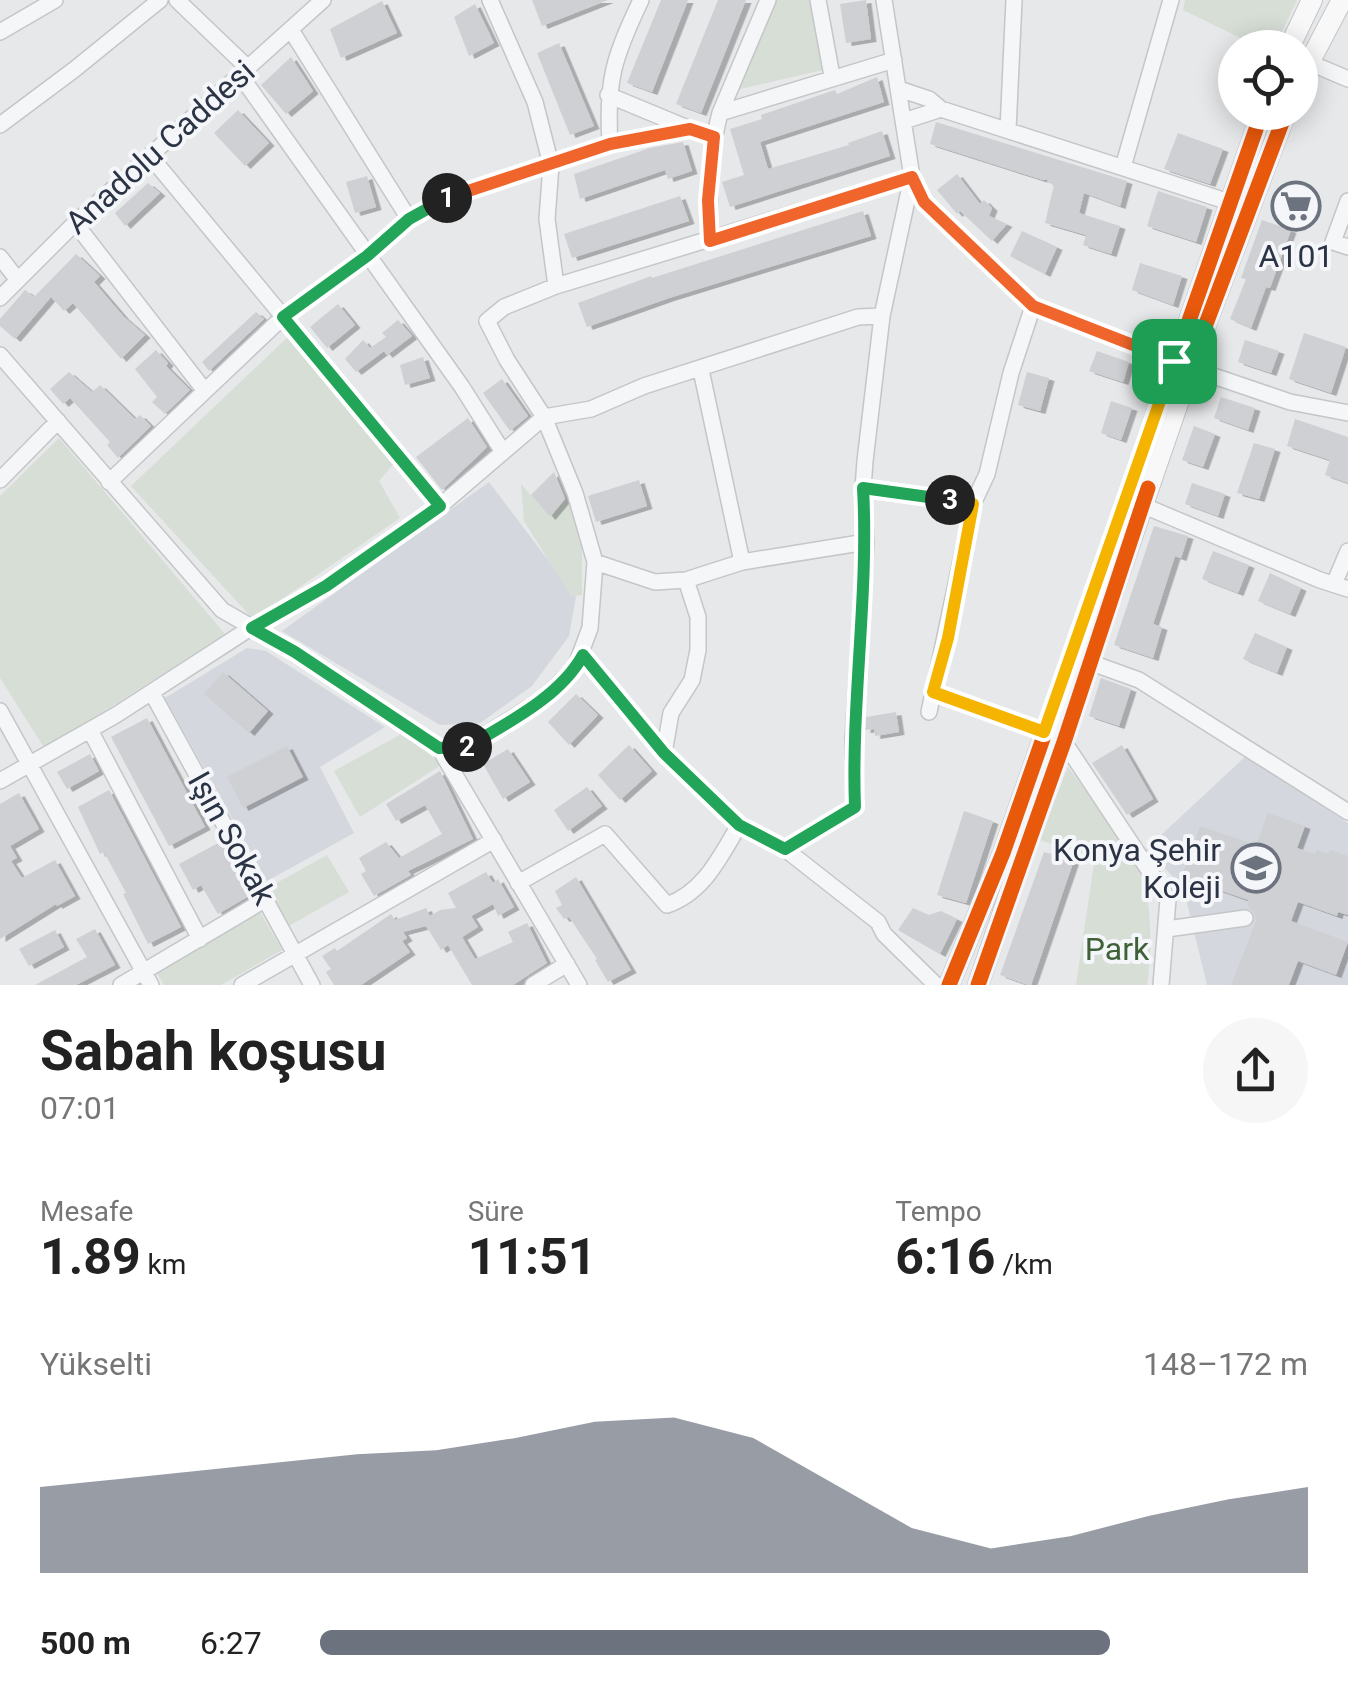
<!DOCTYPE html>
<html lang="tr">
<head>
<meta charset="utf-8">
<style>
  body { margin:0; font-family:Roboto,sans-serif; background:#f6f6f6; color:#222; height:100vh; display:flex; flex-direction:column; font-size:38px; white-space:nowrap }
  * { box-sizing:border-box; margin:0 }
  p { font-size:32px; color:#767676 }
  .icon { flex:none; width:55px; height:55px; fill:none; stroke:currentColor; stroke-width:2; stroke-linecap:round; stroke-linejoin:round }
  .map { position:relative; height:985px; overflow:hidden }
  .sheet { display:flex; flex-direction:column; background:#fff; flex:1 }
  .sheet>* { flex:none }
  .tools { position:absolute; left:1218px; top:30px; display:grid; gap:20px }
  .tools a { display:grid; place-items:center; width:100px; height:100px; border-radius:50%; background:#fff; box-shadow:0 5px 25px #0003; font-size:50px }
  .pin { position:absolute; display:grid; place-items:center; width:85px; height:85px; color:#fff; margin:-42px; border-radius:20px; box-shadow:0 5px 15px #0006 }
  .km { position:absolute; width:50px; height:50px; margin:-25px; border-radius:50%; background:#222; color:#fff; font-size:28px; line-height:50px; text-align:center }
  .round { display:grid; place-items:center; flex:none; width:105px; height:105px; border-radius:52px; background:#f6f6f6 }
  .overview { display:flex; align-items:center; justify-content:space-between; height:170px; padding:0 40px }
  h1 { font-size:55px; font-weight:700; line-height:75px }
  .metrics { display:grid; grid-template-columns:repeat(3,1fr); gap:15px; height:170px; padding:10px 40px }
  .metrics div { display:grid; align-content:center }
  .metrics b { font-size:50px; font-weight:700 }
  .metrics small { font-size:28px; font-weight:400 }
  .metrics p { font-size:28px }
  .chart { height:280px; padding:20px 40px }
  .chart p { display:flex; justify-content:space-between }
  .chart svg { width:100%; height:180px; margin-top:10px; fill:#6c737f; opacity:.7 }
  ul { padding:0 40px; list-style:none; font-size:32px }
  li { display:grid; grid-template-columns:160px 120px 1fr; align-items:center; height:75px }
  li i { height:25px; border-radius:12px; background:#6c737f }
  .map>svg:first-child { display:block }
  .built { fill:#d4d7dd }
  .green { fill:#d6ded6 }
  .building { fill:#ced0d3; filter:url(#shadow) }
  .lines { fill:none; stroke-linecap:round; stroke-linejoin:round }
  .minor-casing { stroke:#c4c6c8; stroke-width:18 }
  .major-casing { stroke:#c2c5c8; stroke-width:22 }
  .minor { stroke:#f5f6f7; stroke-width:15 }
  .major { stroke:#f8f8f8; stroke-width:20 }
  .cycleway-casing { stroke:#f4f6f9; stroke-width:21 }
  .cycleway { stroke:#e8590c; stroke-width:15 }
  .split-1-casing { stroke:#fff; stroke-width:20 }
  .split-2-casing { stroke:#fff; stroke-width:20 }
  .split-3-casing { stroke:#fff; stroke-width:20 }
  .split-4-casing { stroke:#fff; stroke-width:20 }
  .split-1 { stroke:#f0652b; stroke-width:12 }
  .split-2 { stroke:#22a559; stroke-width:12 }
  .split-3 { stroke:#22a559; stroke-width:12 }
  .split-4 { stroke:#f5b400; stroke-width:12 }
  .labels { text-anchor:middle; stroke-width:8; stroke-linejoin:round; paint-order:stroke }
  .street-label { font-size:32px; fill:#2b3445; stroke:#f4f6f9 }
  .poi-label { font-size:32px; fill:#2b3445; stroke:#f4f6f9 }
  .park-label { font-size:32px; fill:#3f6138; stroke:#f4f6f9 }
</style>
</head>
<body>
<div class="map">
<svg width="1348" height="985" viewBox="0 0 1348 985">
  <defs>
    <filter id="shadow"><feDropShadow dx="5.5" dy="3" stdDeviation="0" flood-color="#0004"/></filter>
  </defs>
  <rect width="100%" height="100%" fill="#e6e8ea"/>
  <path class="built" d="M 489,482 L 576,597 L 569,636 L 532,686 L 480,723 L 440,725 L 282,631 Z
    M 247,648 L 266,651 L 385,727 L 320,767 L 354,833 L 267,881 L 165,698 Z
    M 1246,756 L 1348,823 L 1348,985 L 1207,985 L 1183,887 L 1146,849 Z"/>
  <path class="green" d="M 775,0 L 813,0 L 823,70 L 736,90 Z
    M 1185,0 L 1297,0 L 1274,48 L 1259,47 L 1183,10 Z
    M 289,336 L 396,461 L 379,481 L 400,518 L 253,619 L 131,486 Z
    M 59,438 L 225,634 L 45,749 L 0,678 L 0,496 Z
    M 521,484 L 550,517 L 568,495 L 582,544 L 582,595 L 571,596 L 524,521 Z
    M 405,732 L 441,765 L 360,817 L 334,771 Z
    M 1068,767 C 1093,802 1138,850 1146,892 C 1152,922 1151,955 1147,985 L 1076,985 L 1095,857 L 1039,840 Z
    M 327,855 L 349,892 L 287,927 L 266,889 Z
    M 260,912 L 282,950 L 221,985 L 164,985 L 156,972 Z"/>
  <path class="building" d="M 532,0 L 608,0 L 542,26 Z
    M 661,0 L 688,0 L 652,92 L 627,83 Z
    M 718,0 L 746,0 L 701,113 L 676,104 Z
    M 866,0 L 871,39 L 846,43 L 840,4 Z
    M 382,1 L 397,33 L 341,58 L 330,29 Z
    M 475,4 L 494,43 L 469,56 L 454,17 Z
    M 559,43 L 594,126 L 570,135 L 537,53 Z
    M 291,57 L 313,91 L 286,114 L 261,85 Z
    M 877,77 L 884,102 L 760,142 L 768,169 L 849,145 L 848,143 L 882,131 L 890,156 L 730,207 L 722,182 L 744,175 L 730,129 L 762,119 L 761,115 L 835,90 L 837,94 Z
    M 238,110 L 269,143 L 245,166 L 214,133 Z
    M 936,122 L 1127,181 L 1120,206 L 1084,193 L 1079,213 L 1120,226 L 1111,254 L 1083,245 L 1086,235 L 1045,223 L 1054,185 L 1047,182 L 1048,179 L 1043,180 L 930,144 Z
    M 1178,133 L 1223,149 L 1210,184 L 1164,169 Z
    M 683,142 L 692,171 L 668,179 L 665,170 L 580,199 L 574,174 L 650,148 Z
    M 957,174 L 980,204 L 984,200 L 992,208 L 989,216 L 1007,224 L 992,241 L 960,211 L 957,214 L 937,190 Z
    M 367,176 L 376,207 L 355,213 L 346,182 Z
    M 148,183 L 160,193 L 125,226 L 115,213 Z
    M 1158,191 L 1207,207 L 1196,242 L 1147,226 Z
    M 680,196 L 689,221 L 572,258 L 564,234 Z
    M 863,211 L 871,236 L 669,298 L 587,327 L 578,303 L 651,276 L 652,278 Z
    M 1262,220 L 1291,230 L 1270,288 L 1266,287 L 1251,328 L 1230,319 L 1246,279 L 1241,278 Z
    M 1022,231 L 1057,247 L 1045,274 L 1010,256 Z
    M 76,254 L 100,276 L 94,282 L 124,317 L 145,335 L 121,359 L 73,303 L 64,311 L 51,297 L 15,339 L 0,326 L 0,319 L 25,290 L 34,297 Z
    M 1140,263 L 1182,276 L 1173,305 L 1132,290 Z
    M 338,304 L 355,325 L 327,348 L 310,327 Z
    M 256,312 L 264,319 L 209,371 L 202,362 Z
    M 398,320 L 412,336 L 387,355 L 384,351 L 356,372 L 345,359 L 363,340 L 370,348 L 386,337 L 382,333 Z
    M 1304,333 L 1346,347 L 1331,393 L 1289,379 Z
    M 1245,340 L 1279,351 L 1271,373 L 1238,362 Z
    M 156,350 L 168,363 L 166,366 L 190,390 L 165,414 L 152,402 L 157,397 L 135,369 Z
    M 1097,351 L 1129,362 L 1123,382 L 1089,371 Z
    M 423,357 L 430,378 L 405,385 L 400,365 Z
    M 69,372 L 92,392 L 100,385 L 135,419 L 140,415 L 151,426 L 118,458 L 107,445 L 110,442 L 70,398 L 63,404 L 50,389 Z
    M 1027,372 L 1049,378 L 1040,411 L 1018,405 Z
    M 502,379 L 528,416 L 510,431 L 483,393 Z
    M 1221,397 L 1255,408 L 1248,430 L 1214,418 Z
    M 1111,401 L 1132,408 L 1121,440 L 1101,433 Z
    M 468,418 L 487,447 L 442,490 L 416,457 Z
    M 1295,419 L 1348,437 L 1348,483 L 1325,475 L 1330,460 L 1287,446 Z
    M 1194,426 L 1215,434 L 1203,467 L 1182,460 Z
    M 1254,443 L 1275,449 L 1259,499 L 1237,493 Z
    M 554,472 L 565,499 L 550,517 L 531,495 Z
    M 639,480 L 647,506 L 596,522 L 588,496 Z
    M 1192,483 L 1225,494 L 1218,516 L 1185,504 Z
    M 1154,526 L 1188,536 L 1181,558 L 1175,556 L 1153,624 L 1162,627 L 1153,658 L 1114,645 Z
    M 1213,551 L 1249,565 L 1238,593 L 1202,579 Z
    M 1270,573 L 1301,588 L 1290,614 L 1258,601 Z
    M 1255,633 L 1287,647 L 1277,673 L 1243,659 Z
    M 223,672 L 268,711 L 249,733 L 204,694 Z
    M 1101,678 L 1131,689 L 1119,726 L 1089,716 Z
    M 576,694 L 598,715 L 569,745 L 548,722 Z
    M 896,712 L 899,732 L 875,736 L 874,729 L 865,730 L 866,717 Z
    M 147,718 L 205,827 L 169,846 L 111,737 Z
    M 629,745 L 652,771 L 620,800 L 598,775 Z
    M 1122,745 L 1153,799 L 1127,815 L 1092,763 Z
    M 287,746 L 303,777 L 243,808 L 227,777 Z
    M 508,749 L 530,782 L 503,799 L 483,764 Z
    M 90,754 L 99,771 L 67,789 L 57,772 Z
    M 440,771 L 473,839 L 408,871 L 411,875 L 374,896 L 361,874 L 366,871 L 359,858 L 386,842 L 399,858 L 442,834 L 425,805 L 396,821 L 386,804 Z
    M 587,787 L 602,806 L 568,831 L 554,810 Z
    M 109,790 L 181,927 L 148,944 L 123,894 L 126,893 L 104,852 L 100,854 L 78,807 Z
    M 19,793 L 39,829 L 10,846 L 17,858 L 11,861 L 22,878 L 55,860 L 75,896 L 57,906 L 56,904 L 0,939 L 0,804 Z
    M 964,811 L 993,821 L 966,903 L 937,895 Z
    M 1268,813 L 1305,826 L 1297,848 L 1315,854 L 1317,850 L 1328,854 L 1330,850 L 1348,856 L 1348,915 L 1338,912 L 1337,916 L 1298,902 L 1291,921 L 1348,942 L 1336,975 L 1298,961 L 1289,985 L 1231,985 L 1256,921 L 1254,912 L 1248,907 L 1248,900 L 1190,880 L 1191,876 L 1183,874 L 1188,859 L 1182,857 L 1187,843 L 1194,845 L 1200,826 L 1256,845 Z
    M 220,842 L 249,896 L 218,914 L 201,885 L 193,890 L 179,864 Z
    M 1044,852 L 1074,860 L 1031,985 L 1028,985 L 1000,975 Z
    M 486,872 L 493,883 L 498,879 L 514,907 L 498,916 L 493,904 L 471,916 L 478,927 L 462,937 L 475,959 L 513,942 L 508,932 L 527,923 L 547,963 L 513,985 L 472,985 L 448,945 L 441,950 L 426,926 L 403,932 L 407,938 L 402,941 L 410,952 L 361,985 L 334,985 L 326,972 L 331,969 L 322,956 L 335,948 L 337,951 L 391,914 L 395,920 L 426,908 L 430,916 L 440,910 L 456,908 L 448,893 Z
    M 576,877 L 631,970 L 608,982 L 595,960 L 597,959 L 569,917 L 564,919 L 556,908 L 562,905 L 555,891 Z
    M 913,908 L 929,915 L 941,911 L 957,919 L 940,954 L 898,930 Z
    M 95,929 L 115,965 L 76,985 L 35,985 L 87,957 L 76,939 Z
    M 55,930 L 64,947 L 29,966 L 19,949 Z"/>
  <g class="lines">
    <g class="minor-casing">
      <path id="minor" d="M 177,0 L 248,68
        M 818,0 L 832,76
        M 884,0 L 912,177 L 924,202 L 1033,306 L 1190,368 L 1290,402 L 1348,413
        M 291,30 L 409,219
        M 0,32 L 55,0
        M 1308,62 L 1348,79
        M 240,75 L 462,387 L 503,452
        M 899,89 L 929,99 L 941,109
        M 608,95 L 690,129
        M 720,113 L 768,0
        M 904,121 L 941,109 L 1229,202
        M 0,125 L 75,69 L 160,0
        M 1008,130 L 1014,0
        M 610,144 C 606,80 614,57 641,0
        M 150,156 L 440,506 L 544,417 L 591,409 L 644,386 L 858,317 L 882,316
        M 1123,167 L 1171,0
        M 1348,201 L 1333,242 L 1348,247
        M 75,223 L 205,391
        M 710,241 C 708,198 709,155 720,113 L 894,60
        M 0,257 L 17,279
        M 556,286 L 912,177 L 882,316 L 865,461 L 863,488 L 866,542 L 853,739 L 855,807 L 785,849 L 739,825 L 664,753 L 583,655
        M 0,298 L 75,223 L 323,0
        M 0,355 L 222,610 L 295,652 L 439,748 L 579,985
        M 701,370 L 742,562
        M 0,480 L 58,421
        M 109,482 L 283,317 L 367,256 L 409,219 L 446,199 L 610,144 L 690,129 L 713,137
        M 863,488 L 973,504
        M 1142,505 L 1320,580 L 1348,589
        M 595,562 L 655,582 L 686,580 L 742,562 L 866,542
        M 1334,584 L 1348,551
        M 1089,662 L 1139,680 L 1348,812
        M 933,692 L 1044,732
        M 152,693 L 312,985
        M 0,711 L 151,985
        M 929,712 L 973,504 L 987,474 L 1011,373 L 1033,306
        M 90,730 L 200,939
        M 1064,742 L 1168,899 L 1161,985
        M 439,748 L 468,746 L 543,699 L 575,668 L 590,628 L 595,562 L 575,493 L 544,417 L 507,360 L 487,321 L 504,307 L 556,286 L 547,219 L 551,165 L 535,102 L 490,0
        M 664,753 L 671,713 L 692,680 L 698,650 L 698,617 L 686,580
        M 0,781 L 116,715 L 252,627 L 326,586 L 440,506
        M 785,849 L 878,922 L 884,934 L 936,985
        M 518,883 L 605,834 L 667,905 C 704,892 720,857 739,825
        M 1167,929 L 1245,918
        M 121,985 L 266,899
        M 242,985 L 494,840
        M 533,985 L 567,964"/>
    </g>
    <g class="major-casing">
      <path id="major" d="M 1289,48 L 1312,0
        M 1300,80 L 1342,0
        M 949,985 L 1003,853 L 1262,112
        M 978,985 L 1198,345 L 1286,112"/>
    </g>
    <use href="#minor" class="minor"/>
    <use href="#major" class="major"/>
    <g class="cycleway-casing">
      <path id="cycleway" d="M 1192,361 L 1286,112
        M 949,985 L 1003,853 L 1262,112
        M 978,985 L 1064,742 L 1148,488"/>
    </g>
    <use href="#cycleway" class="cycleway"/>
  </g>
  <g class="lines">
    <g class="split-1-casing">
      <path id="split-1" d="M 447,198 L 610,144 L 690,129 L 714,137 L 708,200 L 710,241 L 912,177 L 924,202 L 1033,306 L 1174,361"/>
    </g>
    <g class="split-2-casing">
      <path id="split-2" d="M 447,198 L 409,219 L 367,256 L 283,317 L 440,506 L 326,586 L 252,628 L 295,652 L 439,748 L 467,747"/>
    </g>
    <g class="split-3-casing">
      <path id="split-3" d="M 467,747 C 507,723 560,697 583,655 L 664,753 L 739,825 L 785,849 L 855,807 C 851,700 869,594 863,488 L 950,500"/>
    </g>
    <g class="split-4-casing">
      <path id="split-4" d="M 950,500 L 973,504 L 948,638 L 933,692 L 1044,732 L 1174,361"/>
    </g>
    <use href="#split-1" class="split-1"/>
    <use href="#split-2" class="split-2"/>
    <use href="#split-3" class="split-3"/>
    <use href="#split-4" class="split-4"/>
  </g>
  <defs>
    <g id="supermarket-ring" transform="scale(2.5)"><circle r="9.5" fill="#f4f6f9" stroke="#6c737f" stroke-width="1.5"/><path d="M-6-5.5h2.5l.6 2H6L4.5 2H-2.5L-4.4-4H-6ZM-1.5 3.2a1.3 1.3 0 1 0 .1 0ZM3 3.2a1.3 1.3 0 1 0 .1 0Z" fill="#6c737f"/></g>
    <g id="school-ring" transform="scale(2.5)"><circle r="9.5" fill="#f4f6f9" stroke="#6c737f" stroke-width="1.5"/><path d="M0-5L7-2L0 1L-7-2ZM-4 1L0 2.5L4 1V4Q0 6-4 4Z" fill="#6c737f"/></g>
  </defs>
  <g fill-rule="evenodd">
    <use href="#supermarket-ring" x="1296" y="206"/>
    <use href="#school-ring" x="1256" y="868"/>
  </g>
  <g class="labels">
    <g class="street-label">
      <text transform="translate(160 147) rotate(-42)" y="11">Anadolu Caddesi</text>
      <text transform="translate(232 838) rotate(61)" y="11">Işın Sokak</text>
    </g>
    <g class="poi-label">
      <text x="1296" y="267">A101</text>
      <text x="1221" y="861" text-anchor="end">Konya Şehir<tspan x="1221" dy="37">Koleji</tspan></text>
    </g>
    <g class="park-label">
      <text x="1117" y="960">Park</text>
    </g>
  </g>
</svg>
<div class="tools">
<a><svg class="icon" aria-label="locate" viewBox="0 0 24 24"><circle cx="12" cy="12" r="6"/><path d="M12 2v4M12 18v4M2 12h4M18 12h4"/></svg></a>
</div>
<div class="pin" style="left:1174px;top:361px;background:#1e9e55"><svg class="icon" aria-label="arrive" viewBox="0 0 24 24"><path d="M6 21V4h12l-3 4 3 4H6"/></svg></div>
<b class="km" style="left:447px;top:198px">1</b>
<b class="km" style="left:467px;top:747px">2</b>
<b class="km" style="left:950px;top:500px">3</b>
</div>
<section class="sheet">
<div class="overview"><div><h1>Sabah koşusu</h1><p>07:01</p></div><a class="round"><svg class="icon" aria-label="share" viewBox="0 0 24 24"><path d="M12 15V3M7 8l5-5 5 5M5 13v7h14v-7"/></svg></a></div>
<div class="metrics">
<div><p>Mesafe</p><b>1.89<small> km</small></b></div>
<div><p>Süre</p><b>11:51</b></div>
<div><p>Tempo</p><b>6:16<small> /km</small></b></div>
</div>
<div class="chart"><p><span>Yükselti</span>148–172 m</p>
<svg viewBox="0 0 160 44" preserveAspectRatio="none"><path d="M0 44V23L10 21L20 19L30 17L40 15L50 14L60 11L70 7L80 6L90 11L100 22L110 33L120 38L130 35L140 30L150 26L160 23V44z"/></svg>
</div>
<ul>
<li><b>500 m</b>6:27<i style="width:80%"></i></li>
</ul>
</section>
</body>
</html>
